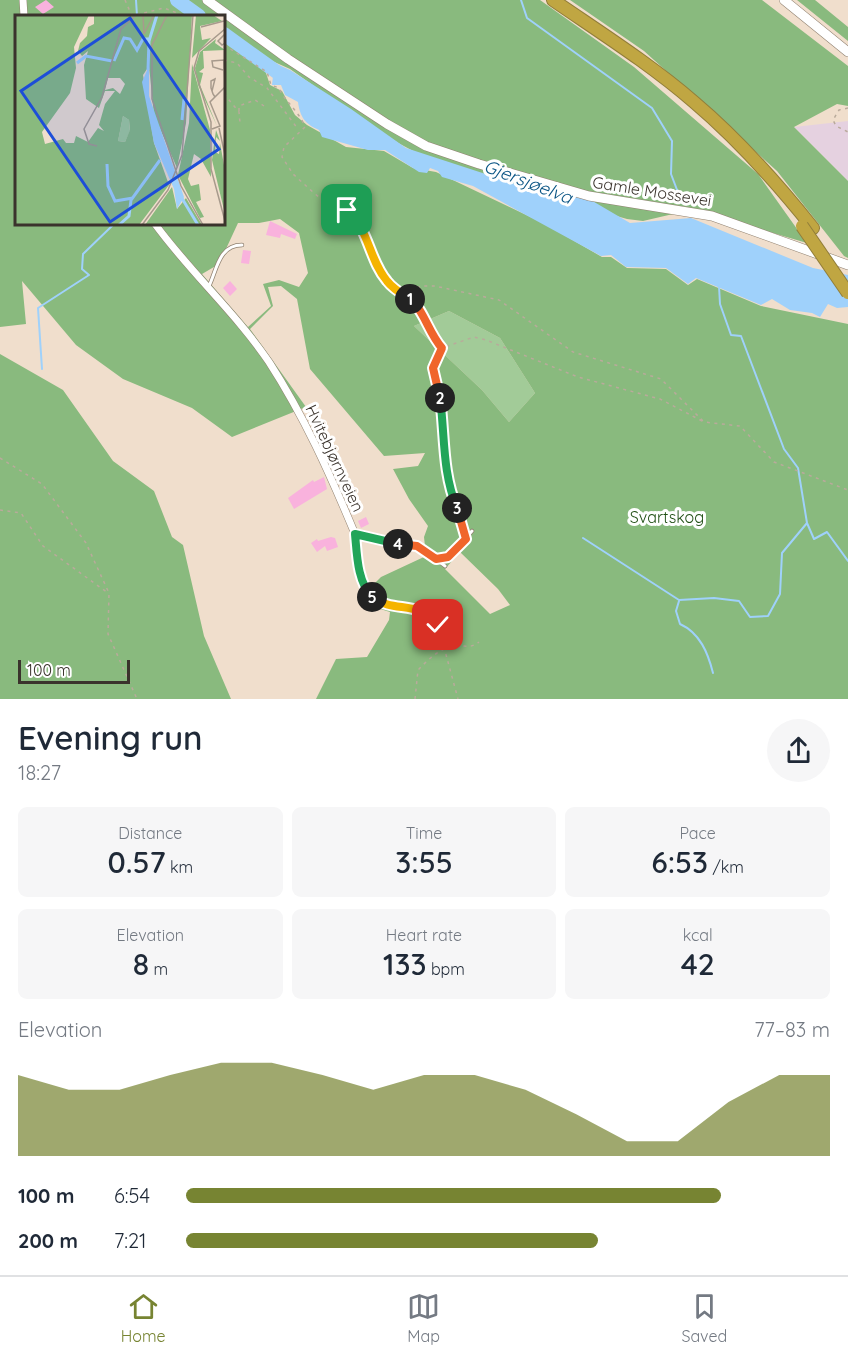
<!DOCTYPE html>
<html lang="en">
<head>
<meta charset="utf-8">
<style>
  body { margin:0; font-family:Quicksand,sans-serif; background:#f6f6f7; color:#1f2937; height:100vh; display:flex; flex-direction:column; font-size:22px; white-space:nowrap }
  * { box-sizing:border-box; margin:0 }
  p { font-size:20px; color:#747a83 }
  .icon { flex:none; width:33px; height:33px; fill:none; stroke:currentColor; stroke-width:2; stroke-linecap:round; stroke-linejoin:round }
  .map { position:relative; height:699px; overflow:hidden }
  .sheet { display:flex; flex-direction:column; background:#fff; flex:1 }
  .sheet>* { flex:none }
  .scale { position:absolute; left:18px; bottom:15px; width:112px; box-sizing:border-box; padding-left:6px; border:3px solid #3a332c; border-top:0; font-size:16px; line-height:21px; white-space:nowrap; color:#3a332c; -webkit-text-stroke:4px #fff; paint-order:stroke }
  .pin { position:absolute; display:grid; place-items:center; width:51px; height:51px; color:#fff; margin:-26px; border-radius:12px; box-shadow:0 3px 9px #0006 }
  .km { position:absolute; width:30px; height:30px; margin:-15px; border-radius:50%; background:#222; color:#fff; font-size:16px; line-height:30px; text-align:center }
  .round { display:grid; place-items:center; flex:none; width:63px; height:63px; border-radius:32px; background:#f6f6f7 }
  .headline { display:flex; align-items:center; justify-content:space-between; height:102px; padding:0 18px }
  h1 { font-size:33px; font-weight:600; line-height:45px }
  .figures { display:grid; grid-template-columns:repeat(3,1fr); gap:9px; height:102px; padding:6px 18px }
  .figures div { display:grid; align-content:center; border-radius:9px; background:#f6f6f7; text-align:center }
  .figures b { font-size:30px; font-weight:600 }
  .figures small { font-size:16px; font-weight:400 }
  .figures p { font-size:16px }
  .chart { height:168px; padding:12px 18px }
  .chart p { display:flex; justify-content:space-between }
  .chart svg { width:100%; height:108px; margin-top:6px; fill:#778432; opacity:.7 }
  ul { padding:0 18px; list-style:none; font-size:20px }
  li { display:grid; grid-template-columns:96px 72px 1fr; align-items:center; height:45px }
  li i { height:15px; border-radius:8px; background:#778432 }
  .tab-bar { display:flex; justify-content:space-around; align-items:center; height:84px; border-top:2px solid #e0e1e3; background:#fff; font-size:16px; color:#747a83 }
  .tab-bar a { display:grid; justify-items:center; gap:3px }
  .tab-bar .current { color:#778432 }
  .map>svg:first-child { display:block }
  .commercial { fill:#e5d1e0 }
  .green { fill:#a2cb98 }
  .forest { fill:#89ba7e; fill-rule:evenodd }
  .water { fill:#9fd1fb }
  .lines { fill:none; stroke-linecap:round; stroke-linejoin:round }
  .stream { stroke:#9fd1fb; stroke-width:2 }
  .river { stroke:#9fd1fb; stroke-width:14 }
  .building { fill:#f9b2dd }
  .lane-casing { stroke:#918271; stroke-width:4.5 }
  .street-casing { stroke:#918271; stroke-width:8 }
  .secondary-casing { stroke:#918271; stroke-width:10 }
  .highway-casing { stroke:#917e3a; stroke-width:14 }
  .path { stroke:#b9aa9b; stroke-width:1.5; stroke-dasharray:3 4.5; stroke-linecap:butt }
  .lane { stroke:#fff; stroke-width:3 }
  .street { stroke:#fff; stroke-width:7 }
  .secondary { stroke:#fff; stroke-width:9 }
  .highway { stroke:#c0a642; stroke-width:12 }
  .highway-bridge-casing { stroke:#917e3a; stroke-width:14; stroke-linecap:butt }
  .highway-bridge { stroke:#c0a642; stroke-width:12 }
  .split-1-casing { stroke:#fff; stroke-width:12 }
  .split-2-casing { stroke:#fff; stroke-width:12 }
  .split-3-casing { stroke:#fff; stroke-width:12 }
  .split-4-casing { stroke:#fff; stroke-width:12 }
  .split-5-casing { stroke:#fff; stroke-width:12 }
  .split-6-casing { stroke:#fff; stroke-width:12 }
  .split-1 { stroke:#f5b400; stroke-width:8 }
  .split-2 { stroke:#f0652b; stroke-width:8 }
  .split-3 { stroke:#22a559; stroke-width:8 }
  .split-4 { stroke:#f0652b; stroke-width:8 }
  .split-5 { stroke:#22a559; stroke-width:8 }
  .split-6 { stroke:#f5b400; stroke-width:8 }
  .labels { text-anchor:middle; stroke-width:6; stroke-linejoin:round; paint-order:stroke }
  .street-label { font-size:16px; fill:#3a332c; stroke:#fff }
  .park-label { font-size:16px; fill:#215015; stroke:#fff }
  .water-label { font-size:18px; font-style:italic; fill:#095484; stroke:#fff }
  .inset-river { fill:none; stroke:#9fd1fb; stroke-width:3 }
  .inset-road { fill:none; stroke:#a79a8c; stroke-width:1.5 }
  .view { fill:#1d4ed8; fill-opacity:0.15; stroke:#1d4ed8; stroke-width:3 }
  .inset-edge { fill:none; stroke:#3a332c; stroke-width:3 }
</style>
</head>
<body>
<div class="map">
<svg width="848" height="699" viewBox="0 0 848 699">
  <rect width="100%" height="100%" fill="#f0decc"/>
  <path class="commercial" d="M 848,121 L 848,181 L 794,127 Z"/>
  <path class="green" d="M 449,311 L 500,338 L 535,393 L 509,422 L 482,390 L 414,326 Z"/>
  <path class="forest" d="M 0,0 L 540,0 L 634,67 L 758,174 L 807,243 L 753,227 L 673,214 L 643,221 L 627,219 C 560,199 489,186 425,157 C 377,134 333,99 290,69 L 270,60 L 265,70 L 270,85 L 282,91 L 295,115 L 307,125 L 346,147 L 384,151 L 413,168 L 436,172 L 545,224 L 602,257 L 611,257 L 627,268 L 666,269 L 688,285 L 697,279 L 761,306 L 848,324 L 848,699 L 316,699 L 336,659 L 367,657 L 389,620 L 390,612 L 377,608 L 364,594 L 381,577 L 426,556 L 424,537 L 428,526 L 409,499 L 393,469 L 418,466 L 425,453 L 384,456 L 310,369 L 297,299 L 281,286 L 268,287 L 273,306 L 250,329 L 306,407 L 232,437 L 192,408 L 123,379 L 76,345 L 22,281 L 26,324 L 0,327 ZM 16,16 L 224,16 L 224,224 L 16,224 ZM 280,219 L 299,233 L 308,273 L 299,287 L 279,280 L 263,284 L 271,306 L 248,327 L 202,274 L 219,264 L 238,223 L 259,223 ZM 449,311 L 500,338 L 535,393 L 509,422 L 482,390 L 414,326 ZM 460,552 L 498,589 L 510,605 L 490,614 L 445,569 Z
    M 570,0 L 762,0 L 848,66 L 848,106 L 837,104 L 794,127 L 848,181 L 848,258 L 844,256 L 777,171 L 644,51 Z
    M 797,0 L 815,0 L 848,27 L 848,41 Z
    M 0,354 L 63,390 L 113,461 L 154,491 L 172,537 L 183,545 L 204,636 L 231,699 L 0,699 Z"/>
  <path class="water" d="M 272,62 L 290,70 L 351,109 L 406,148 L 531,189 L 584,196 L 630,223 L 691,218 L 813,268 L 848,275 L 848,307 L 837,308 L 828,304 L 820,317 L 812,313 L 790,310 L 772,299 L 761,305 L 696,278 L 688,284 L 666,268 L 626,267 L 611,255 L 601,256 L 473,186 L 442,177 L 438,171 L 430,168 L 427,173 L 419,172 L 385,150 L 368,150 L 322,137 L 319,130 C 305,124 300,117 298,102 L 285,95 L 281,85 L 272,85 L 273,76 L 267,66 Z"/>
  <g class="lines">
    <path class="stream" d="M 136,0 L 137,16
      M 521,0 L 527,18 L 652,108 L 672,141 L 671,174 L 682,203
      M 719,286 L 720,304 L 731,335 L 741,336 L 784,449 L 798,468 L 807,523 L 814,539 L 827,532 L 848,561
      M 42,369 L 38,308 L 89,275 L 82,269 L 83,254 L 114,224
      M 583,538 L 679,600 L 714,598 L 739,601 L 750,617 L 768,616 L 780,594 L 782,553 L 807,523
      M 679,601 L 676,611 L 680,624 C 700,633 708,653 713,673"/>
    <path class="river" d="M 177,0 L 199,16
      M 224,34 L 281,75"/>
  </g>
  <path class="building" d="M 46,0 L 54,7 L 43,14 L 35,7 Z
    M 270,221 L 297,234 L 295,239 L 281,234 L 280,238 L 266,235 Z
    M 243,250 L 251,251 L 249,264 L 241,263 Z
    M 230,281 L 237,289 L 230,296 L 223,288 Z
    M 324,477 L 327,489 L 294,509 L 288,498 L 313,480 L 314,482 Z
    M 352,483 L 355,490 L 346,498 L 341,487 Z
    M 366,517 L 369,524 L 361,528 L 358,521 Z
    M 331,537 L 335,538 L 338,547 L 327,551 L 325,546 L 317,552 L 311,543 L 317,539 L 318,541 Z"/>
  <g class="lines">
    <g class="lane-casing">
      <path id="lane" d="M 209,286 C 217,269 219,245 242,245
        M 356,534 L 417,546 L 436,559 L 449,557 L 472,531
        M 436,559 L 445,566"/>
    </g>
    <g class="street-casing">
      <path id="street" d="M 23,0 L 24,16
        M 155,224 C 190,272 235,312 269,362 C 304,416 330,474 355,534"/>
    </g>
    <g class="secondary-casing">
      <path id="secondary" d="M 207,0 L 288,59 L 387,124 L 426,146 L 479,164 L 589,196 L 712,216 L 848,265
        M 784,0 L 848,52"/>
    </g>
    <g class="highway-casing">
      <path id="highway" d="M 553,0 C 601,33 650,64 694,102 C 739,140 777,183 813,228"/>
    </g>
    <path class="path" d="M 125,0 L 132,16 L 164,8 L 185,16
      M 224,45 L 267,72 L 271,85 L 279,88 C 285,102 299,111 305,127 L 284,147 L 282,157 L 293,174 L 315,194 L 326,202 L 335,203 L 357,218 L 379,270 L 388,283 L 420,308 L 431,335 L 441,348
      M 224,60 L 237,63 L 249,77 L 267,88 L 298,129
      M 224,94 L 239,112 L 240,123
      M 848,108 L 839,110 L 833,120 L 836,126 L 848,132
      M 239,111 L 239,106 L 255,100 L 264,106
      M 404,295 L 421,286 L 435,286 L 499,300 L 573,352 L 661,379 L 704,422 L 740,426 L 774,462 L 848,490
      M 0,458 L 42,484 L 86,543 L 109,593 L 108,634 L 137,699
      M 0,510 L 21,513 L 43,546 L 108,593
      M 463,533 L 446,469 L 443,417 L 433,367 L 442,348 L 474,337 L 486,340 L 578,377 L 660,399 L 702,421
      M 355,540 L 357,560 L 369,594 L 390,606 L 408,606 L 430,615 L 438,625 L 458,699
      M 415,699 L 418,670 C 428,660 439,648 455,646 C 465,645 470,649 479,642"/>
    <use href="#lane" class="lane"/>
    <use href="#street" class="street"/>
    <use href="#secondary" class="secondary"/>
    <use href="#highway" class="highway"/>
    <g class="highway-bridge-casing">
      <path id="highway-bridge" d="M 802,226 L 848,293"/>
    </g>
    <use href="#highway-bridge" class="highway-bridge"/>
  </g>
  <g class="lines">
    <g class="split-1-casing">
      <path id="split-1" d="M 347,210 C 369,229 369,260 387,281 C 393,289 402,294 410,299"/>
    </g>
    <g class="split-2-casing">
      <path id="split-2" d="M 410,299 C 423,308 429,334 442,348 L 433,368 L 440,398"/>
    </g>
    <g class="split-3-casing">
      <path id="split-3" d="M 440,398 C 445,435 442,472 457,508"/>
    </g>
    <g class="split-4-casing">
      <path id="split-4" d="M 398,544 L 417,546 L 436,559 L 448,557 L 466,539 L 457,508"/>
    </g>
    <g class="split-5-casing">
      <path id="split-5" d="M 372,597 C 357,581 357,554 355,534 L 398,544"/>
    </g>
    <g class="split-6-casing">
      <path id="split-6" d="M 372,597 C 395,614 418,599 438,625"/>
    </g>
    <use href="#split-1" class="split-1"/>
    <use href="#split-2" class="split-2"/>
    <use href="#split-3" class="split-3"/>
    <use href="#split-4" class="split-4"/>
    <use href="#split-5" class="split-5"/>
    <use href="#split-6" class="split-6"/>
  </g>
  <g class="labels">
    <g class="street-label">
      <text transform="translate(652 191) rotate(9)" y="6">Gamle Mossevei</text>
      <text transform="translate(335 458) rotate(65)" y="6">Hvitebjørnveien</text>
    </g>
    <g class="park-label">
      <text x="667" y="523">Svartskog</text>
    </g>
    <g class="water-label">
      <text transform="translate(528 182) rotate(21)" y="6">Gjersjøelva</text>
    </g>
  </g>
  <g transform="translate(15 15)">
    <rect width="210" height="210" fill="#f0decc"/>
    <path d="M 108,101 L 114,105 L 115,116 L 110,127 L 103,126 Z" fill="#a2cb98"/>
    <path d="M 0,0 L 74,0 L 59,32 L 61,53 L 55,78 L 27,117 L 30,129 L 48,124 L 51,128 L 59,128 L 61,121 L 73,127 L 83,113 L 89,116 L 84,110 L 90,89 L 100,76 L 90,76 L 84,93 L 71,84 L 69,50 L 73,36 L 67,41 L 63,36 L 65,28 L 72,21 L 73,12 L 79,9 L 79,0 L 177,0 L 171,108 L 162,153 L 139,100 L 134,51 L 128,60 L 139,128 L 154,170 L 124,210 L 0,210 ZM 93,63 L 105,63 L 110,69 L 105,79 L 98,73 L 90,75 ZM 108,101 L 114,105 L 115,115 L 110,127 L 103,126 ZM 181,0 L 198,0 L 207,6 L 185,11 L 187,25 L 196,23 L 177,43 ZM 201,24 L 200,28 L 210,35 L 188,36 L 189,53 L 184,57 L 188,58 L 185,70 L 202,111 L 183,70 L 180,53 L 185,37 ZM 177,49 L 195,115 L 196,162 L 186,144 L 179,139 L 173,164 L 176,171 L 184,169 L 186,185 L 181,187 L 189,202 L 185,203 L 163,160 L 174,108 ZM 201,115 L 205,126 L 201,122 L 200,137 L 204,139 L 205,128 L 209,150 L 210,199 L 197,145 ZM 157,172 L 162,194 L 171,183 L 187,210 L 130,210 Z" fill="#89ba7e" fill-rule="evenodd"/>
    <path d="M 134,51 L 134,81 L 169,182 L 162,194 L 159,174 L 139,128 L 127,67 Z" fill="#9fd1fb"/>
    <path class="inset-river" d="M 99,46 L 109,23 L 115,24 L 122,35 L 128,24 L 134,24M 62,48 L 71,41 L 97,46M 133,55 L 134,26 L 142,0M 167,105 L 169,84M 92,149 L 93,171 L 100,186 L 118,183M 165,180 L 183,210M 104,210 L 114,201 L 116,185 L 145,145"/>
    <path class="inset-road" d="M 128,0 L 129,19M 152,0 L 137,30 L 137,84 L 166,171 L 188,210M 186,12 L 209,6M 210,14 L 184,36 L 179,53 L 196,107 L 196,154 L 210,206M 129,19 L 139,0M 210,19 L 203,26 L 207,30 L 210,28M 208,55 L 198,52 L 197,46 L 209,45 L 210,71M 197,76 L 200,64 L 196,66 L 196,73 L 198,79 L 200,82M 204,113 L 210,140M 197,114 L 205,111 L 195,87 L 210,72M 82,131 L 74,129 L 69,114 L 87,82 L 106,14 L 121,0M 127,210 L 153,175 L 167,140 L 178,0"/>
    <path class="view" d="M 115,3 L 204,134 L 95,207 L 6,76 Z"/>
    <rect width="210" height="210" class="inset-edge"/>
  </g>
</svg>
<div class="scale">100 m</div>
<div class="pin" style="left:347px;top:210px;background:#1e9e55"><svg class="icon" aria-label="arrive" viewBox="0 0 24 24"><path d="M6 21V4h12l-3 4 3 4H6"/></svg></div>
<div class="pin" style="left:438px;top:625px;background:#d93025"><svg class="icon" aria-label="check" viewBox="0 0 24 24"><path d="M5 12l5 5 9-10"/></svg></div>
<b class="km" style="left:410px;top:299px">1</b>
<b class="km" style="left:440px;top:398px">2</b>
<b class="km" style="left:457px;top:508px">3</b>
<b class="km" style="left:398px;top:544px">4</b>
<b class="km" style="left:372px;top:597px">5</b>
</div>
<section class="sheet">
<div class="headline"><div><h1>Evening run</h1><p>18:27</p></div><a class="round"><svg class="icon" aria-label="share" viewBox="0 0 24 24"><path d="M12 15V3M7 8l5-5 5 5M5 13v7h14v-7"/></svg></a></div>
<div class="figures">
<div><p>Distance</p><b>0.57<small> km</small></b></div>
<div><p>Time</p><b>3:55</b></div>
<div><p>Pace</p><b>6:53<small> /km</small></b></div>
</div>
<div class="figures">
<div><p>Elevation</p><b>8<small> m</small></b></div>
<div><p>Heart rate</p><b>133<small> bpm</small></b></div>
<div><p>kcal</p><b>42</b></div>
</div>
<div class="chart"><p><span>Elevation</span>77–83 m</p>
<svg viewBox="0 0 160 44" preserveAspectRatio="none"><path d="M0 44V11L10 17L20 17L30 11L40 6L50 6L60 11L70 17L80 11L90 11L100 17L110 27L120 38L130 38L140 22L150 11L160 11V44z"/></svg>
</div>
<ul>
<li><b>100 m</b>6:54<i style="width:83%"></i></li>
<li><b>200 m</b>7:21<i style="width:64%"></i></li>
</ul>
</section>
<nav class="tab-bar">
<a class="current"><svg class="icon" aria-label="home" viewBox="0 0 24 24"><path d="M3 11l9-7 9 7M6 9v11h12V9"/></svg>Home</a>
<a><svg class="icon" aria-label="map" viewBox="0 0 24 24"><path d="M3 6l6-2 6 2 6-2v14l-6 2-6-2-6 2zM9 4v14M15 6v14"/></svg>Map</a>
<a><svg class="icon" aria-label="saved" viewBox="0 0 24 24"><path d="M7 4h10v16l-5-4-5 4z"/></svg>Saved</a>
</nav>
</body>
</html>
